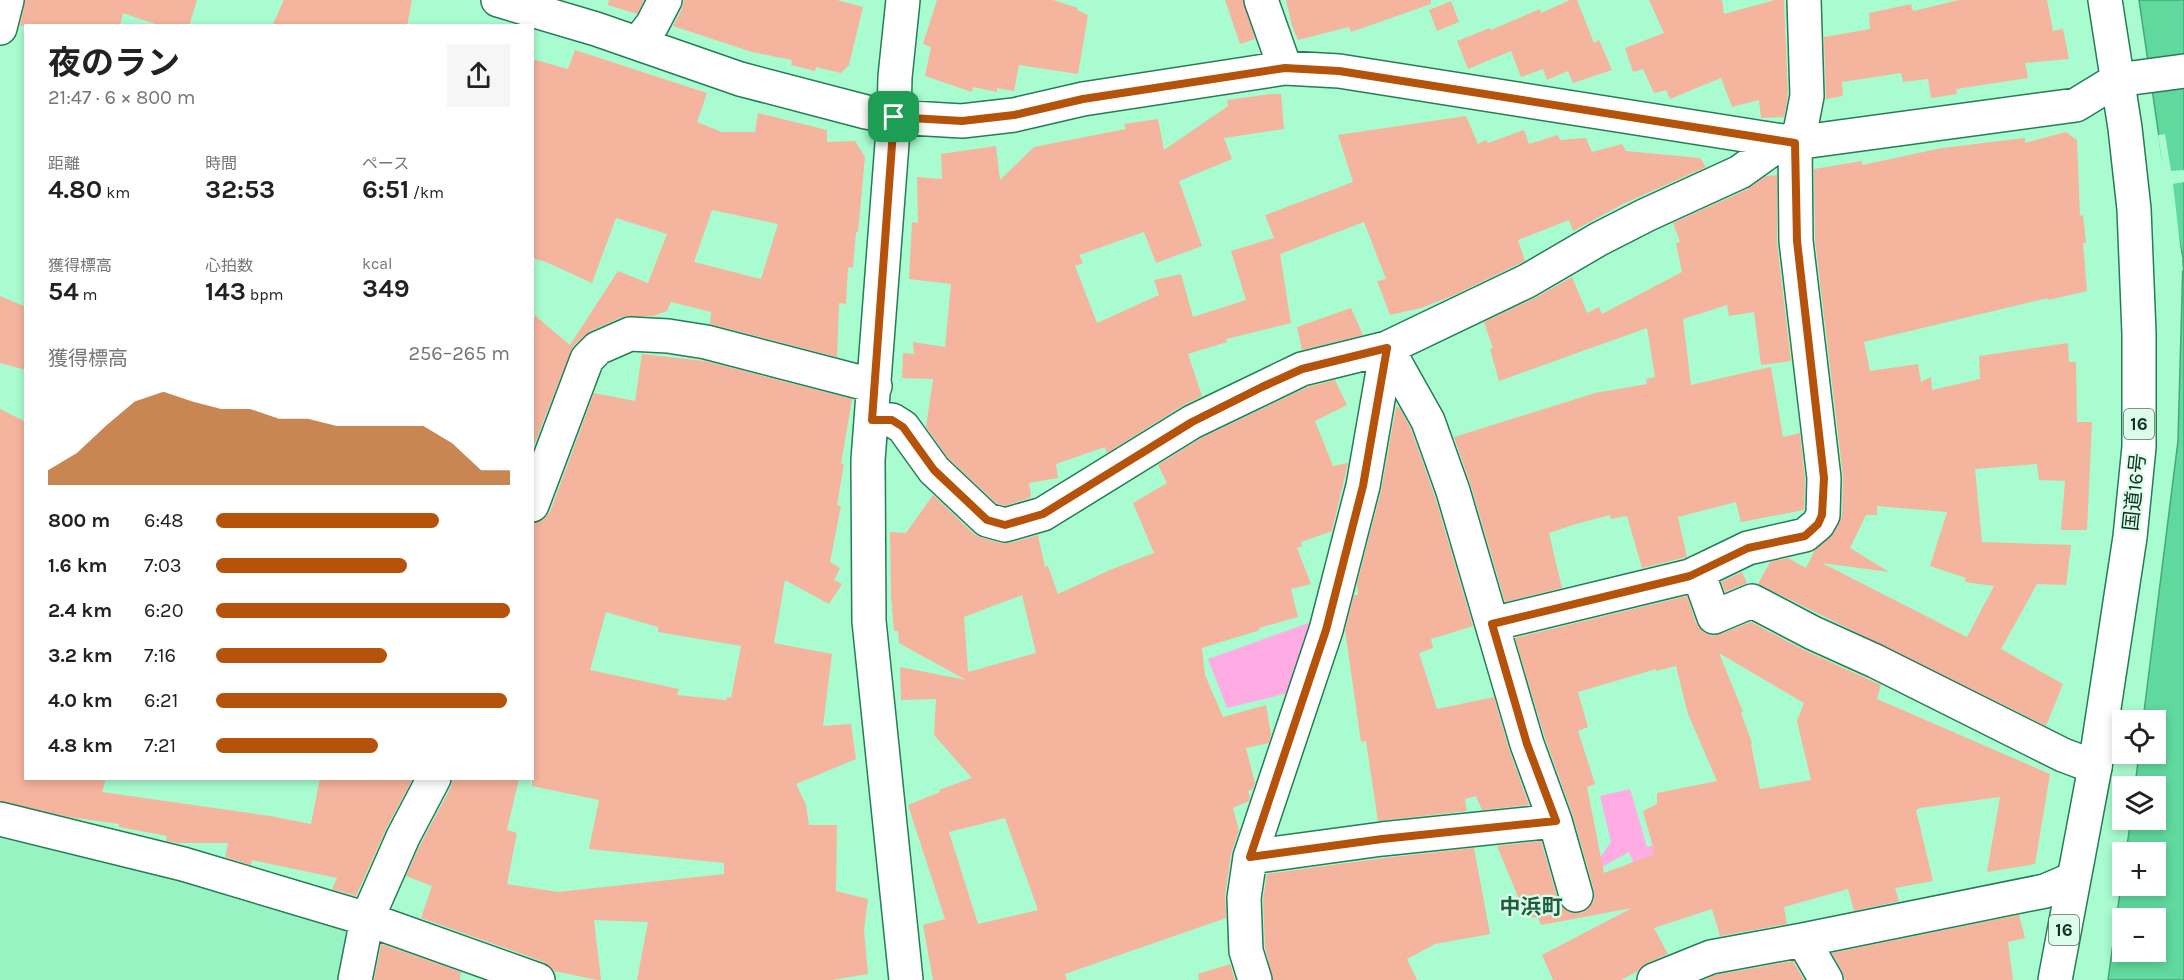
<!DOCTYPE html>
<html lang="ja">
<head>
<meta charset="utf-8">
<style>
  body { margin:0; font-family:Karla,"Noto Sans JP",sans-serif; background:#f6f6f6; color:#222; height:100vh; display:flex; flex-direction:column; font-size:22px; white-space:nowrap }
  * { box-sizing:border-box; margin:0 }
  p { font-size:20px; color:#767676 }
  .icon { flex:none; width:33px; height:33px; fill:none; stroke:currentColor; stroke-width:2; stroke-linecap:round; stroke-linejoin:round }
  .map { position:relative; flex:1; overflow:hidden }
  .drawer { position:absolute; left:24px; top:24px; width:510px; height:756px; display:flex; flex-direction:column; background:#fff; border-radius:0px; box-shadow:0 3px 9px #0003 }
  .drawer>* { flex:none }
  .controls { position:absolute; left:2112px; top:710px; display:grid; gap:12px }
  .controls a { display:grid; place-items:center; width:54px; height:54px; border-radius:0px; background:#fff; box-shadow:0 3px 9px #0003; font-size:30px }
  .pin { position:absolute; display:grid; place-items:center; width:51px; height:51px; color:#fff; margin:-26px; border-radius:12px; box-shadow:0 3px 9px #0006 }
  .round { display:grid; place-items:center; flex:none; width:63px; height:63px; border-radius:0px; background:#f6f6f6 }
  .headline { display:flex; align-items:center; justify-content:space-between; height:102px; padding:0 24px }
  h1 { font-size:33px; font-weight:700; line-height:45px }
  .figures { display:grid; grid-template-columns:repeat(3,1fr); gap:9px; height:102px; padding:6px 24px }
  .figures div { display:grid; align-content:center }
  .figures b { font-size:26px; font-weight:700 }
  .figures small { font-size:16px; font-weight:400 }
  .figures p { font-size:16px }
  .chart { height:168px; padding:12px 24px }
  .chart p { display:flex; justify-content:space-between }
  .chart svg { width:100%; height:108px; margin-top:6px; fill:#b45309; opacity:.7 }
  ul { padding:0 24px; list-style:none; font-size:20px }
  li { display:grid; grid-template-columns:96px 72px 1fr; align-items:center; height:45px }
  li i { height:15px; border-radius:8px; background:#b45309 }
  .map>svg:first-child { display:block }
  .built { fill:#97f3c2 }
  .green { fill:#feace3 }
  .water { fill:#60d99e; stroke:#47a778; stroke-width:1.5; fill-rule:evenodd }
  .pier { fill:#a9fccf }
  .building { fill:#f5b49e; fill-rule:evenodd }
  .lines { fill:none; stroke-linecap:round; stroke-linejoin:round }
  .minor-casing { stroke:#257c55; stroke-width:36 }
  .highway-casing { stroke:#257c55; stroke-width:36 }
  .minor { stroke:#fff; stroke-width:33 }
  .highway { stroke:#fff; stroke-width:33 }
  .route-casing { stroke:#fff; stroke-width:12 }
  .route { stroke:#b45309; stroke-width:8 }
  .labels { text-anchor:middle; stroke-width:4.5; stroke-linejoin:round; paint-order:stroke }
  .shield { fill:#ddfdea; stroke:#4c6f5d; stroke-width:1.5 }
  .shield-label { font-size:18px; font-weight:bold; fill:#0e3221 }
  .street-label { font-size:20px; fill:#0e3221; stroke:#ddfdea }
  .neighbourhood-label { font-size:21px; font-weight:bold; fill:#1d5e40; stroke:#ddfdea }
</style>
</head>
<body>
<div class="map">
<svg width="2184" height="980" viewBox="0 0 2184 980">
  <rect width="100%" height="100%" fill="#a9fccf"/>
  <path class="built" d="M 0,832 L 175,874 L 345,926 L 353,937 L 346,980 L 0,980 Z"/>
  <path class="green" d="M 1314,621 L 1292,692 L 1227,708 L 1208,659 Z
    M 1630,789 L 1647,847 L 1693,835 L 1637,871 L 1629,852 L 1600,868 L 1597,862 L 1611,842 L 1600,796 Z"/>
  <path class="water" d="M 2139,0 L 2184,0 L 2184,980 L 2108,980 L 2122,878 L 2122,885 L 2156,885 L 2156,852 L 2126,852 L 2131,819 L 2156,819 L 2156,786 L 2135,786 L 2139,753 L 2156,753 L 2156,720 L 2143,720 L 2178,441 L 2183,258 L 2162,157 ZM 2122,918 L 2156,918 L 2156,951 L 2122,951 Z"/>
  <path class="pier" d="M 2165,134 L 2171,171 L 2184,170 L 2184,182 L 2173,184 L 2183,270 L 2180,271 L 2180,259 L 2168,202 L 2158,135 Z"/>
  <path class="building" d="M 25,0 L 197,0 L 189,26 L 161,26 L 123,13 L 120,26 L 20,26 Z
    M 284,0 L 412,0 L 407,26 L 272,26 Z
    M 609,0 L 644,0 L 637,14 L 608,5 Z
    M 684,0 L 837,0 L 863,7 L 849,65 L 841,73 L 816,67 L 815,71 L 791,65 L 792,60 L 752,52 L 673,26 L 682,9 Z
    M 937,0 L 1053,0 L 1078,8 L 1077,10 L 1088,15 L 1078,74 L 1019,65 L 1014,91 L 997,88 L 997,92 L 973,87 L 972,92 L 925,76 L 931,47 L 923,44 Z
    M 1225,0 L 1243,0 L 1255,39 L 1240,44 Z
    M 1286,0 L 1431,0 L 1431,4 L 1351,32 L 1349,27 L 1298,40 L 1292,26 Z
    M 1570,0 L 1577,0 L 1594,43 L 1599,40 L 1612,70 L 1573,83 L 1568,71 L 1547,80 L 1543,69 L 1521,77 L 1511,51 L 1468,69 L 1457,41 L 1490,28 L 1491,30 L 1540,9 L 1541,13 Z
    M 1649,0 L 1722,0 L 1724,14 L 1775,0 L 1784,0 L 1788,94 L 1784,117 L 1761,118 L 1759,100 L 1732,107 L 1721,78 L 1670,99 L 1666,90 L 1654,93 L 1643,69 L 1633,72 L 1625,48 L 1664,33 Z
    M 1959,0 L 2047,0 L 2053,31 L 2063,29 L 2069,59 L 2025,63 L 2028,78 L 1956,89 L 1957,94 L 1931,98 L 1928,79 L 1903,82 L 1901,73 L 1842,82 L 1843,96 L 1826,99 L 1824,37 L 1870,29 L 1869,13 L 1911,4 L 1913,11 Z
    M 1451,1 L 1459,22 L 1437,31 L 1429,10 Z
    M 575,50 L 707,93 L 697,122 L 722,132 L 755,132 L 758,113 L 827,130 L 827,142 L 855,141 L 865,157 L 858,232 L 856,232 L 853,268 L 848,267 L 846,304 L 839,303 L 837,357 L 710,324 L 711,312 L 671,302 L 667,311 L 653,316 L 622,317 L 590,331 L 573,346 L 532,450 L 532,313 L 570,345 L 618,271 L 648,283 L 667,234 L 616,218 L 592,283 L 546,262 L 532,258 L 532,59 L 568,69 ZM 712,210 L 778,224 L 761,279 L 694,262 Z
    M 1270,94 L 1281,94 L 1284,129 L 1224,138 L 1232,159 L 1179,181 L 1202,246 L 1156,263 L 1144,232 L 1079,255 L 1083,263 L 1075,266 L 1097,323 L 1159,295 L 1154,280 L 1181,274 L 1193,317 L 1246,300 L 1231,251 L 1274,238 L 1265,215 L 1353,182 L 1338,135 L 1466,116 L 1478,144 L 1486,140 L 1488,143 L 1524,130 L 1529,144 L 1558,135 L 1560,140 L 1586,138 L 1592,152 L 1622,144 L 1626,151 L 1700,158 L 1706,167 L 1623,204 L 1573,231 L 1569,220 L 1518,240 L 1525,261 L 1452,296 L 1421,308 L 1390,315 L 1377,281 L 1386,279 L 1364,222 L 1280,254 L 1291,323 L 1226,339 L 1227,342 L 1188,354 L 1202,396 L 1182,406 L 1107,453 L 1105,447 L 1056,464 L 1058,478 L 1029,483 L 1031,496 L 1029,498 L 1005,506 L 996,503 L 948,458 L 926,427 L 933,379 L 902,378 L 903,353 L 914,354 L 913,342 L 945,347 L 951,284 L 909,279 L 912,222 L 918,223 L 917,177 L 942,179 L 941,154 L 996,146 L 1000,180 L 1034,147 L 1126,129 L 1124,124 L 1158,119 L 1164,150 L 1228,106 L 1227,100 Z
    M 2066,132 L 2077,140 L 2080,216 L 2083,215 L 2086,243 L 2083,243 L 2087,291 L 2048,300 L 2048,298 L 1864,342 L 1870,371 L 1918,364 L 1921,382 L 1931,377 L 1932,390 L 1980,379 L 1979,356 L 2068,343 L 2069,362 L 2076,362 L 2077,422 L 2092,422 L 2087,530 L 2061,530 L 2065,481 L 2039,480 L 2037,464 L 1975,469 L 1982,542 L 2071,545 L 2066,585 L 2037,584 L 2001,649 L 2063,684 L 2046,726 L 1758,584 L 1770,562 L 1788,558 L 1806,568 L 1815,550 L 1834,533 L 1842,516 L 1843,476 L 1815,240 L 1814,169 L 1862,161 L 1862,165 L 1942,148 L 2025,138 L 2025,143 ZM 1877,506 L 1947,512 L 1930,566 L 1966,578 L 1965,582 L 1994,586 L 1967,637 L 1822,563 L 1889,572 L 1850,548 L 1866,515 L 1877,515 Z
    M 1777,175 L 1777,243 L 1791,361 L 1761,365 L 1754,312 L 1729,316 L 1727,305 L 1683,319 L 1691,385 L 1771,367 L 1783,437 L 1800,433 L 1805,479 L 1804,510 L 1741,522 L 1736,502 L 1678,517 L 1687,557 L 1642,568 L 1627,516 L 1611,519 L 1610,515 L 1576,524 L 1549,533 L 1562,588 L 1505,602 L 1471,486 L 1454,437 L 1595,393 L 1647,384 L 1646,379 L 1655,377 L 1647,328 L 1499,381 L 1490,349 L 1493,348 L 1484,322 L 1535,298 L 1572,277 L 1587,313 L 1599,307 L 1602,314 L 1682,272 L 1676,243 L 1680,242 L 1673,223 L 1748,189 L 1766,176 Z
    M 0,296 L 26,307 L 26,370 L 0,363 Z
    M 1351,308 L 1363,335 L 1302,350 L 1297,327 Z
    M 642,354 L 705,361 L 852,399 L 841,464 L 844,464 L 837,505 L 841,506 L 830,562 L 840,568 L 834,580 L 842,584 L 829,604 L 785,580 L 774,643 L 832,654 L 823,726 L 851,724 L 856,759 L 796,784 L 806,805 L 809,825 L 837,825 L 836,891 L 868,899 L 864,930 L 868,974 L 832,980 L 637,980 L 648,922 L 594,920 L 601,980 L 597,980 L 554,971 L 544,962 L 421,918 L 432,886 L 406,876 L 420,845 L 451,787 L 453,778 L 519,778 L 507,830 L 517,833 L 507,884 L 558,892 L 724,874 L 724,863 L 589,849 L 599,800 L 532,786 L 532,523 L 543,520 L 550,512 L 594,393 L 635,401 ZM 606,612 L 658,627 L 658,632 L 741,646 L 731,698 L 727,697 L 726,700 L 677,695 L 679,689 L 590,670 Z
    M 1335,380 L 1347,405 L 1315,421 L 1333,466 L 1348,463 L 1332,531 L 1301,542 L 1302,546 L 1297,548 L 1311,584 L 1291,589 L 1298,617 L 1259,628 L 1260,630 L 1202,648 L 1205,675 L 1223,717 L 1266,705 L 1271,734 L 1269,743 L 1246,748 L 1255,783 L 1253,789 L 1248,791 L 1250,797 L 1249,801 L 1233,808 L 1239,830 L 1231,854 L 1225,895 L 1226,918 L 1065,974 L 1067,980 L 933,980 L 923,925 L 945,919 L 908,805 L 940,792 L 939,790 L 972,778 L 934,735 L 936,699 L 901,700 L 900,667 L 966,680 L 899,643 L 898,631 L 894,631 L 891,596 L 890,532 L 906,533 L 933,495 L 974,534 L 982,538 L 1000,543 L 1010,543 L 1038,535 L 1045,567 L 1048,566 L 1058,594 L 1110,570 L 1154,553 L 1133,503 L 1167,483 L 1158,465 L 1201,438 L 1308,387 ZM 1022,595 L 1036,653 L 968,672 L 964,617 ZM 1005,818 L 1038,910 L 978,924 L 949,832 Z
    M 1396,407 L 1399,407 L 1411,429 L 1435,497 L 1473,626 L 1431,639 L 1433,648 L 1419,653 L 1437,709 L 1494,697 L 1509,749 L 1529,805 L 1482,810 L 1476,796 L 1465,799 L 1467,811 L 1378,821 L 1366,741 L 1361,742 L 1345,630 L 1354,595 L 1358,595 L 1357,584 L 1381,491 Z
    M 0,409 L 26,422 L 26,778 L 106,778 L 102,792 L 270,816 L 311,824 L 320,778 L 413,778 L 386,829 L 356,896 L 332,889 L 337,878 L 252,860 L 251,865 L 225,857 L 228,843 L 178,843 L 166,841 L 167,836 L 119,827 L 119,824 L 69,817 L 0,801 Z
    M 1742,572 L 1747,583 L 1725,592 L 1721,582 Z
    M 1687,596 L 1696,623 L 1703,632 L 1712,636 L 1721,634 L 1751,622 L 1804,650 L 1881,685 L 1877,699 L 2050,774 L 2035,864 L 1987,872 L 2000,797 L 1920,808 L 1916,810 L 1933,881 L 1895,888 L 1899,901 L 1854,911 L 1848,889 L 1784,907 L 1787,924 L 1720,936 L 1712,909 L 1654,928 L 1668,954 L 1647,963 L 1638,971 L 1621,980 L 1553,980 L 1542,955 L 1632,908 L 1541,925 L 1538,918 L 1526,916 L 1497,846 L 1541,841 L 1558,900 L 1563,908 L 1571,913 L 1581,913 L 1589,908 L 1594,900 L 1594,890 L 1573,816 L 1545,738 L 1515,638 ZM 1719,653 L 1804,703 L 1797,721 L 1811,780 L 1760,789 L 1751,744 L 1752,743 L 1741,713 L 1743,712 ZM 1676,666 L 1688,714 L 1717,781 L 1657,793 L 1657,804 L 1643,811 L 1655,854 L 1604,873 L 1587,787 L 1595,784 L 1578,731 L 1588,727 L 1578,692 L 1656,669 L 1656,671 Z
    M 1474,848 L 1490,934 L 1435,944 L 1407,959 L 1417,980 L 1273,980 L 1265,948 L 1263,899 L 1267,874 L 1384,858 Z
    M 2019,915 L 2025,938 L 2008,942 L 2013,980 L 1845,980 L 1842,971 L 1832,953 Z
    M 381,944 L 461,972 L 460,980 L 374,980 Z
    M 1793,961 L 1804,980 L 1704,980 L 1716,975 Z
    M 1230,964 L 1235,980 L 1199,980 L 1198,974 Z"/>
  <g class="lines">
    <g class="minor-casing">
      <path id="minor" d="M 498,0 L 596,29 L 740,79 L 866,112 L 894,117 L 962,121 L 1014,115 L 1083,99 L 1285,68 L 1339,71 L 1795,143 L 2076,105 L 2117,80 L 2184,71
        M 903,0 L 895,77 L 894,117 L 868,460 L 869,621 L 906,980
        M 1261,0 L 1285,68
        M 0,28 L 7,0
        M 638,43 L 652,25 L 665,0
        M 1387,348 L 1428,421 L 1453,491 L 1527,744 L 1555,821
        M 872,420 L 892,420 L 903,427 L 934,470 L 987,520 L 1005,525 L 1043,514 L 1192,422 L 1302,369 L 1387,348 L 1527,281 L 1599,239 L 1646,215 L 1740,172 L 1782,142
        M 532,505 L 587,359 L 598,348 L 630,334 L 668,336 L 706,342 L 875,386
        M 1698,572 L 1714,617 L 1752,601 L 1813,633 L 1875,661 L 2063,755 L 2095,767
        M 1492,624 L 1690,576 L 1748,548 L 1805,535 L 1818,524 L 1823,515 L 1824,478 L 1796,241 L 1795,143 L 1801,127 L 1807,96 L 1804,0
        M 0,819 L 183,864 L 367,919 L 538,980
        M 1250,857 L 1326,630 L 1363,486 L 1387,348
        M 1803,940 L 2045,891 L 2073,879
        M 355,980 L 367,919 L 403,837 L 434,778
        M 1255,980 L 1246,951 L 1244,898 L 1250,857 L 1382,839 L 1555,821 L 1576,895
        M 1654,980 L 1711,957 L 1803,940 L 1826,980"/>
    </g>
    <g class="highway-casing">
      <path id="highway" d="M 2055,980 L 2095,767 L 2130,537 L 2139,447 L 2139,333 L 2134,209 L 2125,128 L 2105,0"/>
    </g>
    <use href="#minor" class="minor"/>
    <use href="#highway" class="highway"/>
  </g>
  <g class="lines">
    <g class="route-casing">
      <path id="route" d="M 1285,68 L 1339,71 L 1795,143 L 1797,241 L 1824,478 L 1822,515 L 1818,524 L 1805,536 L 1748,548 L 1690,576 L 1492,624 L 1527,744 L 1556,821 L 1382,839 L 1250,857 L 1326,630 L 1363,486 L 1387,348 L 1302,369 L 1262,387 L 1192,422 L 1043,514 L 1005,525 L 987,520 L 934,470 L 903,427 L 892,420 L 872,420 L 894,117 L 962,121 L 1014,115 L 1083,99 Z"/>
    </g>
    <use href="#route" class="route"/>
  </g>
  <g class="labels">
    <g class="shield">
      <rect x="2124" y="409" width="30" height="30" rx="4.5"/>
      <rect x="2049" y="915" width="30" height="30" rx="4.5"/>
    </g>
    <g class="shield-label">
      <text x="2139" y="430">16</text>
      <text x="2064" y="936">16</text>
    </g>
    <g class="street-label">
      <text transform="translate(2134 492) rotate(-84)" y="7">国道16号</text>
    </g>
    <g class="neighbourhood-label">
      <text x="1531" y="914">中浜町</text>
    </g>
  </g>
</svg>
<div class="controls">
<a><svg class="icon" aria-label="locate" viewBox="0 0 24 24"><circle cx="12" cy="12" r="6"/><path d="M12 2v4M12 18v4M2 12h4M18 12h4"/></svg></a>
<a><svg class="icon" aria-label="layers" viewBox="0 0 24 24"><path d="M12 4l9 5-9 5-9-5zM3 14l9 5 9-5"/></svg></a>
<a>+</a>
<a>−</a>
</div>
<div class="pin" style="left:894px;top:117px;background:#1e9e55"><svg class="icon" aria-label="arrive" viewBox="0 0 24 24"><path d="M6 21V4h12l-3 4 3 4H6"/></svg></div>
<section class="drawer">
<div class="headline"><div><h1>夜のラン</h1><p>21:47 · 6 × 800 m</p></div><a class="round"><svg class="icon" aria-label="share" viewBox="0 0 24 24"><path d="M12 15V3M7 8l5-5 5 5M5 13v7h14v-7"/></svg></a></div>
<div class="figures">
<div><p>距離</p><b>4.80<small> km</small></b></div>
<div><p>時間</p><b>32:53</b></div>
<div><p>ペース</p><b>6:51<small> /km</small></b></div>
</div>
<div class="figures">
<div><p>獲得標高</p><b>54<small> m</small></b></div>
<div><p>心拍数</p><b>143<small> bpm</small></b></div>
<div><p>kcal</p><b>349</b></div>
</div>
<div class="chart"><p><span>獲得標高</span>256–265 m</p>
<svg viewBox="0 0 160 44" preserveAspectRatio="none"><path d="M0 44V38L10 31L20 20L30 10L40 6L50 10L60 13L70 13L80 17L90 17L100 20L110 20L120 20L130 20L140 27L150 38L160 38V44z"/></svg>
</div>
<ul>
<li><b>800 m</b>6:48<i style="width:76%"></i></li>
<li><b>1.6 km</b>7:03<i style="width:65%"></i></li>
<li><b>2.4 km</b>6:20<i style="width:100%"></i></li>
<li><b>3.2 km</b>7:16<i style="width:58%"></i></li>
<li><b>4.0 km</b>6:21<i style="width:99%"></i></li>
<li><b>4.8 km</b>7:21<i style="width:55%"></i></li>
</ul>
</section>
</div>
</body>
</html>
